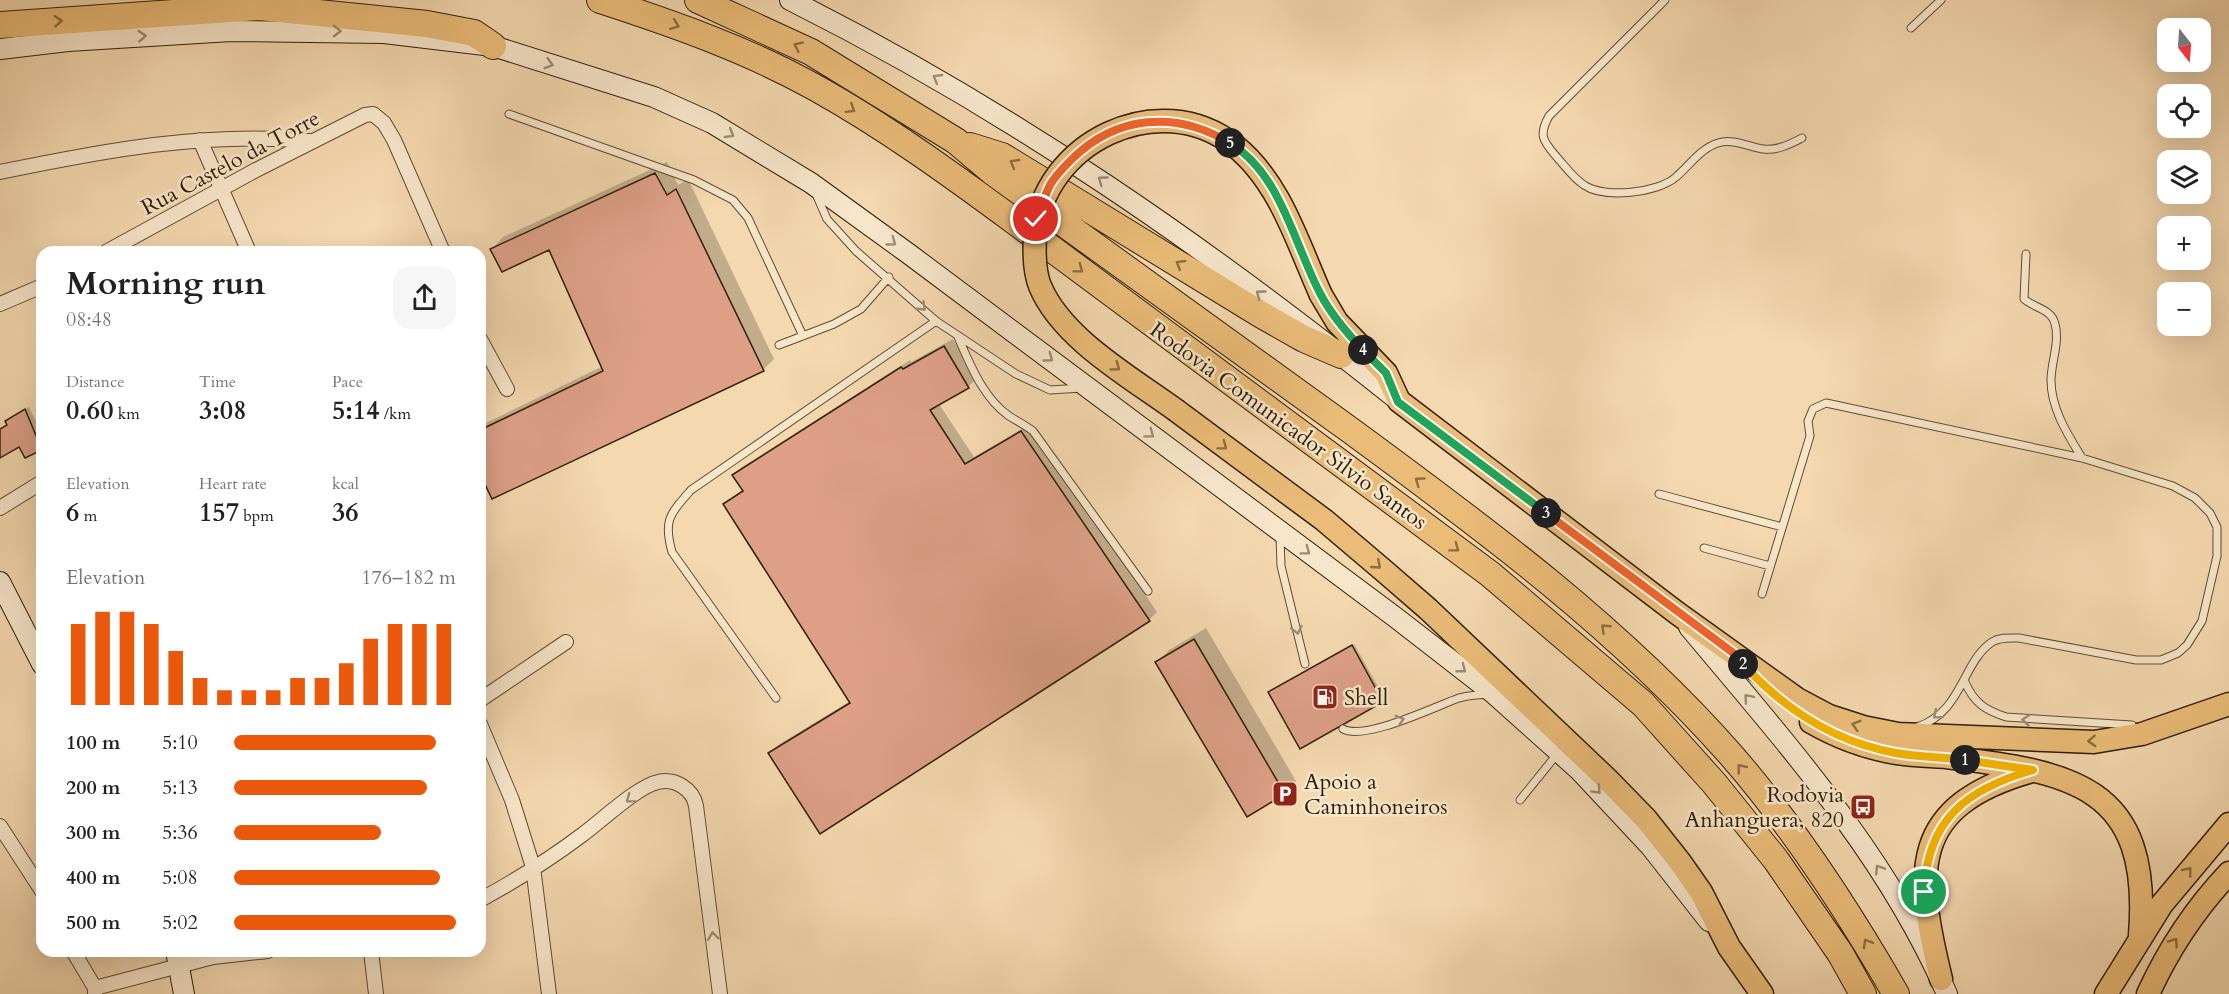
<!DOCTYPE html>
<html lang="en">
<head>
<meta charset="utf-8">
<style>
  body { margin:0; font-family:Cardo,serif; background:#f6f6f6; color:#202124; height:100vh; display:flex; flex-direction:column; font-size:22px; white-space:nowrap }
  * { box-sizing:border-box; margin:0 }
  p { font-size:20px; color:#757577 }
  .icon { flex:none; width:33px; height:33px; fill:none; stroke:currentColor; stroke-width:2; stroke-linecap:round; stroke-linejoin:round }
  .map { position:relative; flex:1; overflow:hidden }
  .sheet { position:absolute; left:36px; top:246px; width:450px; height:711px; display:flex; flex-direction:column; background:#fff; border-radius:18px; box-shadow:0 6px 24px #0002 }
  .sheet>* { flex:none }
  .needle { width:39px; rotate:163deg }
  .buttons { position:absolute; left:2157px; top:18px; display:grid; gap:12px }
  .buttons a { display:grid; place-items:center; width:54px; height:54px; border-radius:12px; background:#fff; box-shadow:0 6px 24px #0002; font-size:30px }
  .pin { position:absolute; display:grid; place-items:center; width:51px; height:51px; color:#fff; margin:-26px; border:3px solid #fff; border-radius:50%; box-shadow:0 2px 6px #0007 }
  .km { position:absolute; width:30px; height:30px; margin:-15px; border-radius:50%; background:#222; color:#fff; font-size:16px; line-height:30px; text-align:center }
  .round { display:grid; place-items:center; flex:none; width:63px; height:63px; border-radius:18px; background:#f6f6f6 }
  .headline { display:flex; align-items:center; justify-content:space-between; height:102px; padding:0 30px }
  h1 { font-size:33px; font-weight:700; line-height:45px }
  .stats { display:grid; grid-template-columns:repeat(3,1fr); gap:9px; height:102px; padding:6px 30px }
  .stats div { display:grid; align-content:center }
  .stats b { font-size:26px; font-weight:700 }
  .stats small { font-size:16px; font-weight:400 }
  .stats p { font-size:16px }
  .chart { height:168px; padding:12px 30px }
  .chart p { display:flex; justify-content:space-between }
  .chart svg { width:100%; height:108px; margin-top:6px; stroke:#ea580c; stroke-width:6 }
  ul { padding:0 30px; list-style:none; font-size:20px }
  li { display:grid; grid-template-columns:96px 72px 1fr; align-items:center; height:45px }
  li i { height:15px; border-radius:8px; background:#ea580c }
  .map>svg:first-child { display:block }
  .shadow { fill:#0003 }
  .building { fill:#dda087; stroke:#2f1f07; stroke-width:1.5 }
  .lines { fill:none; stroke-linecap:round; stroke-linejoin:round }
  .lane-casing { stroke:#604d31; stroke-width:9 }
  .street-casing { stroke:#604d31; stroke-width:16 }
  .secondary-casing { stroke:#2f1f07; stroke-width:22 }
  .primary-casing { stroke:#2f1f07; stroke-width:25 }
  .highway-casing { stroke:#2f1f07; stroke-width:28 }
  .lane { stroke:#f8e6cb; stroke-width:7 }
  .street { stroke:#f8e6cb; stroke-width:14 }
  .secondary { stroke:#f8e6cb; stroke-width:20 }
  .primary { stroke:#eabc78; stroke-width:22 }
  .highway { stroke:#eabc78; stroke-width:26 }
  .primary-bridge-casing { stroke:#2f1f07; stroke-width:25; stroke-linecap:butt }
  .primary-bridge { stroke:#eabc78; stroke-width:22 }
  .oneway { stroke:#8c6e40 }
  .oneway2 { stroke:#9e8c73 }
  .split-1-casing { stroke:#fff; stroke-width:12 }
  .split-2-casing { stroke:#fff; stroke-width:12 }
  .split-3-casing { stroke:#fff; stroke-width:12 }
  .split-4-casing { stroke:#fff; stroke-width:12 }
  .split-5-casing { stroke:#fff; stroke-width:12 }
  .split-6-casing { stroke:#fff; stroke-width:12 }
  .split-1 { stroke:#f5b400; stroke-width:8 }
  .split-2 { stroke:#f5b400; stroke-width:8 }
  .split-3 { stroke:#f0652b; stroke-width:8 }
  .split-4 { stroke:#22a559; stroke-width:8 }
  .split-5 { stroke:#22a559; stroke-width:8 }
  .split-6 { stroke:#f0652b; stroke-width:8 }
  .labels { text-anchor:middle; stroke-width:5; stroke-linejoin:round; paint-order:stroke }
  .street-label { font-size:22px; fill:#2f1f07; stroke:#f8e6cb }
  .poi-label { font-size:22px; fill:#2f1f07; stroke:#f8e6cb; text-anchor:start }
</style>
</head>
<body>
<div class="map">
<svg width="2229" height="994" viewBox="0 0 2229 994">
  <rect width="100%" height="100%" fill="#f4d8af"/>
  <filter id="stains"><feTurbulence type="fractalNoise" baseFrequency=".00333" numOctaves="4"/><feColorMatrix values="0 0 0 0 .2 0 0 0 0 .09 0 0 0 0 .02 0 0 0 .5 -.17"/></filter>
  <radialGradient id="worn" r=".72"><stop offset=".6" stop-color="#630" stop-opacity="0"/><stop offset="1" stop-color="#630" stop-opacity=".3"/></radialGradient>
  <path class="shadow" d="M 667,162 L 678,185 L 688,179 L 774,359 L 763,370 L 480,471 L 480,426 L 603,366 L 550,248 L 492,249 L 503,237 Z
    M 953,339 L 976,379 L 968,387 L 939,404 L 974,457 L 1030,424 L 1157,612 L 1149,620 L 770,753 L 778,745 L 850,701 L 725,505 L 743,490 L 734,475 L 742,467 L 910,360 L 911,362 Z
    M 29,407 L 42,434 L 42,448 L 25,456 L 19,445 L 0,456 L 0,429 L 8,424 L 11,418 Z
    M 1206,628 L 1296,781 L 1284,793 L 1157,662 L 1169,650 Z
    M 1354,644 L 1385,699 L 1382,701 L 1272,690 Z"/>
  <path class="building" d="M 655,173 L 667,195 L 676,189 L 764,371 L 492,499 L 480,474 L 480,430 L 603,371 L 549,250 L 502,272 L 490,249 Z
    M 944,346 L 969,388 L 930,410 L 965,464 L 1021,431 L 1150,621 L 820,834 L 768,753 L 850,703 L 723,504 L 743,491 L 732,475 L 901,367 L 903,369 Z
    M 25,409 L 42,450 L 25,458 L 19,447 L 0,458 L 0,429 L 7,425 L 5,421 Z
    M 1194,639 L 1285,794 L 1247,817 L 1155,662 Z
    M 1352,645 L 1383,702 L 1300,749 L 1268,692 Z"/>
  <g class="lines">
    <g class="lane-casing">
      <path id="lane" d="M 1665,0 L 1549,116 C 1539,134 1542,140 1555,155 C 1564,165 1573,178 1584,185 C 1604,199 1658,193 1676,177 C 1689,166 1701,148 1718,143 C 1733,138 1749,147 1763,149 C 1777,151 1790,144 1802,138
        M 1911,28 L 1941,0
        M 509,114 L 694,180 L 733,200 L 748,218 L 803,336
        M 816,194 L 827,219 L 856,251 L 936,321 L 1016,374 L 1050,390 L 1082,388
        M 2026,254 L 2024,299 C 2034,308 2052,309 2055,324 C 2060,342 2051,363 2051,380 C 2051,409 2068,435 2082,458
        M 958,337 C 970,364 983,398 1009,416 C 1017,421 1025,425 1033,431 L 1148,591
        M 779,345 L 834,324 L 861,309 L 889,277
        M 1659,494 L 1782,527
        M 1280,537 L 1281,566 L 1305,664
        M 1704,548 L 1770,566
        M 1762,594 L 1810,436 L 1808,421 L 1813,409 L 1826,403 L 2082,458 L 2173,486 L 2195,498 L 2210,513 L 2217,527 L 2217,556 L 2202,621 L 2187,645 L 2178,653 L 2161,660 L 2136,660 L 2019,638 C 2010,638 2000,637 1992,642 C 1962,662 1963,712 1917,727
        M 1965,682 C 1974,703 1985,710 2006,717 L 2132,725
        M 776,698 L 672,552 C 663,520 670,514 691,490 L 936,321
        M 1343,729 C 1365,741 1436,706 1459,698 C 1468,695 1478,695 1487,694
        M 1520,800 L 1558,753"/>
    </g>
    <g class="street-casing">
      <path id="street" d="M 200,140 L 249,252
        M 0,172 C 102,151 206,131 310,141
        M 106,252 L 256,170 L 365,115 L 373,114 L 384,123 L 394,140 L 443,252
        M 0,304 L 42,286
        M 480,339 L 507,389
        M 0,508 L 42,482
        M 480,700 L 566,642
        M 480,724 L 512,800 L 533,867 L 549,994
        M 0,826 L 42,891
        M 480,900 C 515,881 550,859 582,835 C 600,822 638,786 658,782 C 675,778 693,789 696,806 L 720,994
        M 73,951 L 95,988 L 95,994
        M 371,951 L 376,994
        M 95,988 L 213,957 L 268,951"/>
    </g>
    <g class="secondary-casing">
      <path id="secondary" d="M 790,0 C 1010,110 1207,247 1399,401
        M 0,49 L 68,41 L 231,31 L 384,33 L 493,46 L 654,97 L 712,123 L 811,183 L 909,254 L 1395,617 L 1493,693 L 1579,770 L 1651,847 L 1709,921
        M 0,582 L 42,664
        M 1689,627 C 1785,742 1887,855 1947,994
        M 176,951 L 184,994"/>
    </g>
    <g class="primary-casing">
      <path id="primary" d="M 1321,295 L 1337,322 L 1386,373 L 1399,401 L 1677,613 L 1797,699 L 1829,716 L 1863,727 L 1898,734 L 2094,742 L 2142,734 L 2229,704
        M 1177,411 L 1324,520 L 1383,570 L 1428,609 L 1607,779 L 1646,819 L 1680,862 L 1701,892 L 1729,947 L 1762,994
        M 1811,722 C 1837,737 1867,748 1896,753 C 1913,756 1930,756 1946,757 C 2072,772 2152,785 2140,935
        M 1941,979 C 1915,872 1908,806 2032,771
        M 2106,994 L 2162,904 L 2229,824
        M 2148,994 C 2169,948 2194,910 2229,873"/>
    </g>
    <g class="highway-casing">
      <path id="highway" d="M 600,0 C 674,24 748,50 816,88 C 886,127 952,175 1017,223 L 1490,574 L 1643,704 L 1714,783 L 1776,860 L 1840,953 L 1863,994
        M 698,0 L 811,52 L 956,141 L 994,173 C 1113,259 1232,344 1350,430 C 1485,529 1620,629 1731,755 C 1792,825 1850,914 1896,994
        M 0,25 L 260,7 L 427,24 L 474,33 L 493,46
        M 970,146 L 1002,156 L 1260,314 L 1304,339 L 1341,355"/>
    </g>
    <use href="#lane" class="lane"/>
    <use href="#street" class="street"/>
    <use href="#secondary" class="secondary"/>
    <use href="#primary" class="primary"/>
    <use href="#highway" class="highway"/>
    <g class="primary-bridge-casing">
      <path id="primary-bridge" d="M 1177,411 C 1132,378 1062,339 1040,286 C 1034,271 1034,254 1035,237 C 1041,143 1159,85 1235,146 C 1280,182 1298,244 1321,295"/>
    </g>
    <use href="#primary-bridge" class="primary-bridge"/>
  </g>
  <defs><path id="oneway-chevron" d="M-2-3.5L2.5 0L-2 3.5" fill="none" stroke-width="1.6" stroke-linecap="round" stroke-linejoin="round" transform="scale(1.5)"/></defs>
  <g class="oneway">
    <use href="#oneway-chevron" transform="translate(58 21) rotate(-4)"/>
    <use href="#oneway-chevron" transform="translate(675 25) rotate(21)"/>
    <use href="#oneway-chevron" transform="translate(798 46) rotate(-155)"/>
    <use href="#oneway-chevron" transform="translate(851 109) rotate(32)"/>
    <use href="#oneway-chevron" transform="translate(1014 163) rotate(-149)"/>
    <use href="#oneway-chevron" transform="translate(1180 264) rotate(-149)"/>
    <use href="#oneway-chevron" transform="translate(1079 269) rotate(37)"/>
    <use href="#oneway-chevron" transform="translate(1116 367) rotate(36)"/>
    <use href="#oneway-chevron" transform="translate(1223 446) rotate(37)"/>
    <use href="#oneway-chevron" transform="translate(1419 481) rotate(-144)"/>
    <use href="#oneway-chevron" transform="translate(1455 548) rotate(37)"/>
    <use href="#oneway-chevron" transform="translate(1377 565) rotate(41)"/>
    <use href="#oneway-chevron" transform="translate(1605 628) rotate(-137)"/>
    <use href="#oneway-chevron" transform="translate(1856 725) rotate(-163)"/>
    <use href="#oneway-chevron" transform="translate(2092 741) rotate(177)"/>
    <use href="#oneway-chevron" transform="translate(1741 768) rotate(-129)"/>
    <use href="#oneway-chevron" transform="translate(2188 871) rotate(-51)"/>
    <use href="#oneway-chevron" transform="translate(2174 942) rotate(-56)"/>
    <use href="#oneway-chevron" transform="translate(1867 943) rotate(-120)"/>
  </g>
  <g class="oneway2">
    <use href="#oneway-chevron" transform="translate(337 31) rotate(1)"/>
    <use href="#oneway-chevron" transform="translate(142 36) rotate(-3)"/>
    <use href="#oneway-chevron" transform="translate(549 64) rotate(17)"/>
    <use href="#oneway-chevron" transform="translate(937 78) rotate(-150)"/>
    <use href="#oneway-chevron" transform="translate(730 134) rotate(31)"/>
    <use href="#oneway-chevron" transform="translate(1102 180) rotate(-144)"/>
    <use href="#oneway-chevron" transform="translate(892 242) rotate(36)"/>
    <use href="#oneway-chevron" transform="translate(1260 294) rotate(-144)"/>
    <use href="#oneway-chevron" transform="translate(922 307) rotate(43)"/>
    <use href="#oneway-chevron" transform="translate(1049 358) rotate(36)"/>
    <use href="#oneway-chevron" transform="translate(1150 434) rotate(37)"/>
    <use href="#oneway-chevron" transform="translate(1306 551) rotate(37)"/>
    <use href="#oneway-chevron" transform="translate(1297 630) rotate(77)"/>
    <use href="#oneway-chevron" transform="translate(1462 669) rotate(38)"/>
    <use href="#oneway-chevron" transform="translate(1748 698) rotate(-130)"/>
    <use href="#oneway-chevron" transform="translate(1937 715) rotate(140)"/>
    <use href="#oneway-chevron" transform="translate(1400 720) rotate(-17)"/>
    <use href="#oneway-chevron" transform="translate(2026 720) rotate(-175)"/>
    <use href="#oneway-chevron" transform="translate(1597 790) rotate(47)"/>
    <use href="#oneway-chevron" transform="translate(630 799) rotate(143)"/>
    <use href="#oneway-chevron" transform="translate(1879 869) rotate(-123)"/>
    <use href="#oneway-chevron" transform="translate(713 936) rotate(-97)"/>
  </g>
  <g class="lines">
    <g class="split-1-casing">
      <path id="split-1" d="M 1924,892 C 1927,819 1967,789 2033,770 L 1965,760"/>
    </g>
    <g class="split-2-casing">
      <path id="split-2" d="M 1743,664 C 1784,709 1835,742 1896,753 C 1918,757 1942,757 1965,760"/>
    </g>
    <g class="split-3-casing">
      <path id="split-3" d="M 1546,513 L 1732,652 L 1743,664"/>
    </g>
    <g class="split-4-casing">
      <path id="split-4" d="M 1363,350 L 1386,373 L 1398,402 L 1546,513"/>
    </g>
    <g class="split-5-casing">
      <path id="split-5" d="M 1230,143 C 1282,175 1294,245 1321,295 C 1332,316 1347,333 1363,350"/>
    </g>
    <g class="split-6-casing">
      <path id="split-6" d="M 1036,219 C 1041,208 1045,195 1050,185 C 1055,176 1064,167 1071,160 C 1116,115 1176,110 1230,143"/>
    </g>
    <use href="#split-1" class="split-1"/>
    <use href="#split-2" class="split-2"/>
    <use href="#split-3" class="split-3"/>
    <use href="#split-4" class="split-4"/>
    <use href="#split-5" class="split-5"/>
    <use href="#split-6" class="split-6"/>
  </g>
  <defs>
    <g id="fuel-square" transform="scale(1.35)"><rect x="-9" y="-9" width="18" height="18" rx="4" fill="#8f2418" stroke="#f8e6cb"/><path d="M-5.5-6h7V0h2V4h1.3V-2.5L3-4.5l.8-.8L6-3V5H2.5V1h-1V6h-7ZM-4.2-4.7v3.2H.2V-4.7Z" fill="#fff"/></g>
    <g id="parking-square" transform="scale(1.35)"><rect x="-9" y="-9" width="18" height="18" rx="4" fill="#8f2418" stroke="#f8e6cb"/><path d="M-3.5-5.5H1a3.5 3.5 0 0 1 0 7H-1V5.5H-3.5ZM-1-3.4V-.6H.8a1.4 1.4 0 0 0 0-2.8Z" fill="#fff"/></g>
    <g id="bus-square" transform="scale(1.35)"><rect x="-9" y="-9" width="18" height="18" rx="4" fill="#8f2418" stroke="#f8e6cb"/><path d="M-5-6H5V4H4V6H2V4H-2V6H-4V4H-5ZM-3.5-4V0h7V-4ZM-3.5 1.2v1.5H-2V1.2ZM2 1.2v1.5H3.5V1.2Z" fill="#fff"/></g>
  </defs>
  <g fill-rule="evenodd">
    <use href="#fuel-square" x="1325" y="697"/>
    <use href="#parking-square" x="1285" y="794"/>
    <use href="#bus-square" x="1863" y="807"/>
  </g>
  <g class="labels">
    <g class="street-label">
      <text transform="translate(230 162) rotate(-28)" y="8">Rua Castelo da Torre</text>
      <text transform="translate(1289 425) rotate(36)" y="8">Rodovia Comunicador Silvio Santos</text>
    </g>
    <g class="poi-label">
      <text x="1344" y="705">Shell</text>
      <text x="1304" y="789">Apoio a<tspan x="1304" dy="25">Caminhoneiros</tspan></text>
      <text x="1844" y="802" text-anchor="end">Rodovia<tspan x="1844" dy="25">Anhanguera, 820</tspan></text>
    </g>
  </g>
  <rect width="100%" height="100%" filter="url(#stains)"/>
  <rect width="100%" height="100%" fill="url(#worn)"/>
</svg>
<div class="buttons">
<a><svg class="needle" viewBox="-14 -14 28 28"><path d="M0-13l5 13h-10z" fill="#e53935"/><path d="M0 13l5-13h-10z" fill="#757577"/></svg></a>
<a><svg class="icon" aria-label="locate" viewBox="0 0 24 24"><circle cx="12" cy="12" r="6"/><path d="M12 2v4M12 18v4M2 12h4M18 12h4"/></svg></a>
<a><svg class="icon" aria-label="layers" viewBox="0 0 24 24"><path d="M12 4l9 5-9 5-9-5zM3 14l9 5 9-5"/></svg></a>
<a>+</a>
<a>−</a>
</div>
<div class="pin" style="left:1924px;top:892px;background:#1e9e55"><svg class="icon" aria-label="arrive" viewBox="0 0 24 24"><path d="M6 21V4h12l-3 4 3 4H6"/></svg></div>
<div class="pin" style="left:1036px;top:219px;background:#d93025"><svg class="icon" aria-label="check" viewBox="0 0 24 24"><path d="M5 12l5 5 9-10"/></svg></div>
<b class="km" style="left:1965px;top:760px">1</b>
<b class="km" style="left:1743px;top:664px">2</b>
<b class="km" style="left:1546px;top:513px">3</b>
<b class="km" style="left:1363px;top:350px">4</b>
<b class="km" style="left:1230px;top:143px">5</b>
<section class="sheet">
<div class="headline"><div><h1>Morning run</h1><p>08:48</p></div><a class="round"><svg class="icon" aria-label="share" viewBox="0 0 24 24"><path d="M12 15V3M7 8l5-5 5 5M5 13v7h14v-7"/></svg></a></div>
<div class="stats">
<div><p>Distance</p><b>0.60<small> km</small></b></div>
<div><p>Time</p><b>3:08</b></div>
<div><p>Pace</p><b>5:14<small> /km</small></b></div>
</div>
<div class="stats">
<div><p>Elevation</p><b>6<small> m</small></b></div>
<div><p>Heart rate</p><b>157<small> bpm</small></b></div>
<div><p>kcal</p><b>36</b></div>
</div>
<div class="chart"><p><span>Elevation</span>176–182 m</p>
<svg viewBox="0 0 160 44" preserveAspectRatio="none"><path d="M5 44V11M15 44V6M25 44V6M35 44V11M45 44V22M55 44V33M65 44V38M75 44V38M85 44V38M95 44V33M105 44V33M115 44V27M125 44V17M135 44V11M145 44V11M155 44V11"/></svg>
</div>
<ul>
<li><b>100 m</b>5:10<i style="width:91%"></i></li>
<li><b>200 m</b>5:13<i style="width:87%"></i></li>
<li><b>300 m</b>5:36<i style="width:66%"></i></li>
<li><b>400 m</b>5:08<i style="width:93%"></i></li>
<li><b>500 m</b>5:02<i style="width:100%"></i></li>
</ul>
</section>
</div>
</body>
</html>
